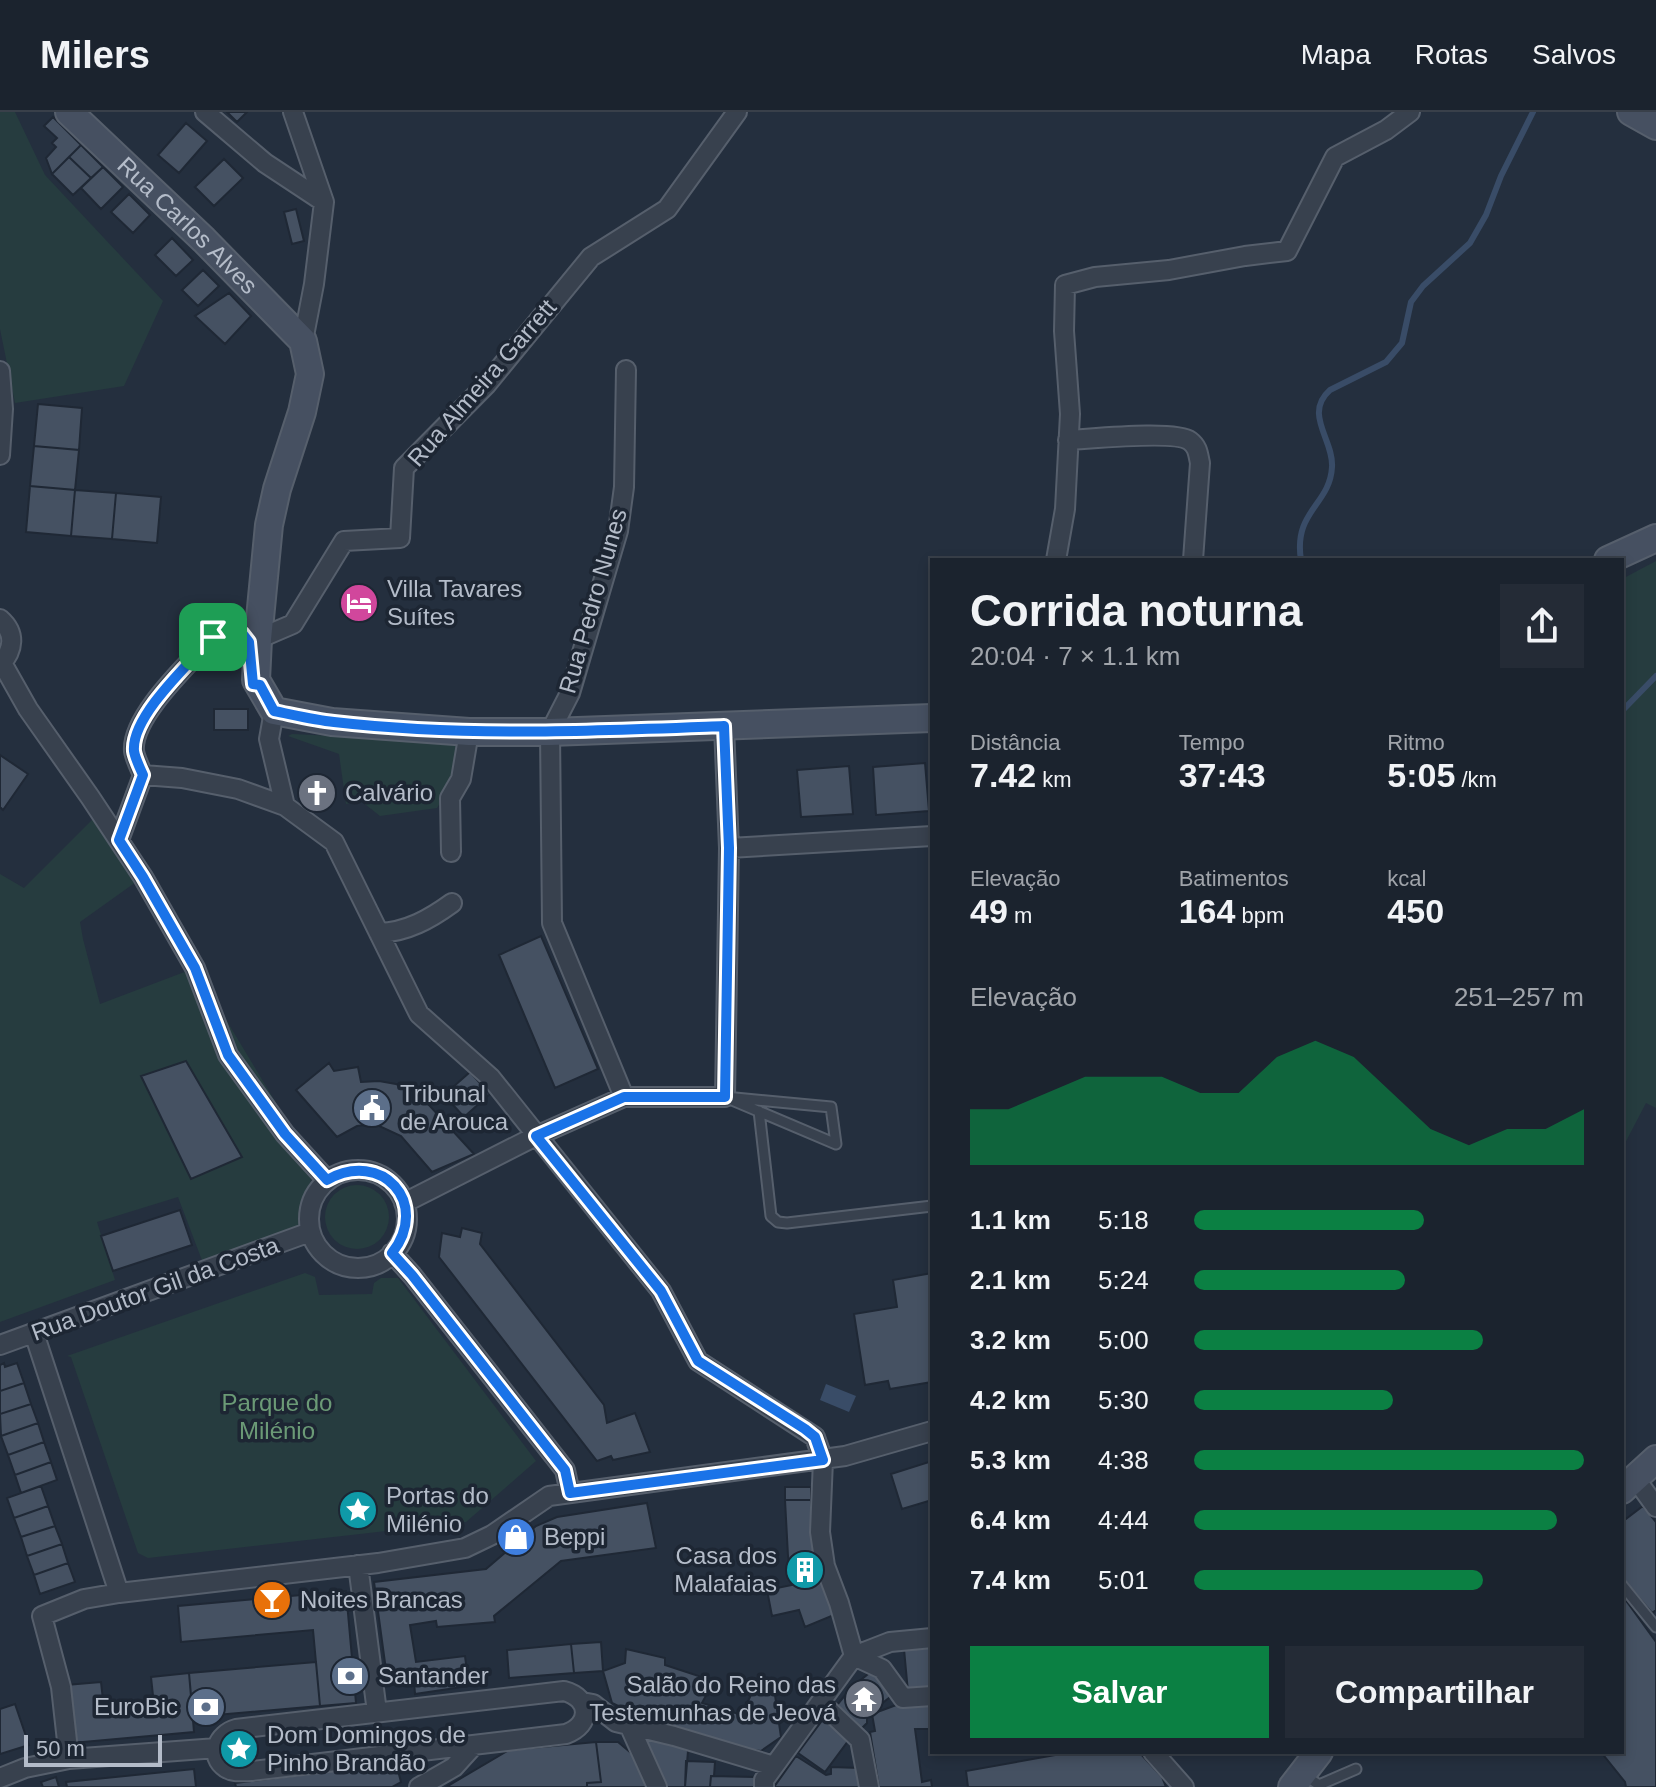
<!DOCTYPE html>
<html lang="pt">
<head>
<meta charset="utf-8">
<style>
  body { margin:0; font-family:Helvetica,sans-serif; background:#242b36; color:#f1f3f6; height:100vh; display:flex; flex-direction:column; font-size:30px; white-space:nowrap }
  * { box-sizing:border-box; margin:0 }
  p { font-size:26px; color:#a0a4aa }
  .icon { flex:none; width:44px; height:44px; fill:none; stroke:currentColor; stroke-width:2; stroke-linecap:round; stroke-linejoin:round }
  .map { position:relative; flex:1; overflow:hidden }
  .drawer { position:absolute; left:930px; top:446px; width:694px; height:1196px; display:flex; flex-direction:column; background:#1b232e; border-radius:0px; box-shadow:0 4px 12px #0003,0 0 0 2px #39404a }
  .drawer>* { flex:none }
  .scale { position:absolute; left:24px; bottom:20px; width:138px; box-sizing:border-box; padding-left:8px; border:4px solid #b4bcc9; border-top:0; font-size:22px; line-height:28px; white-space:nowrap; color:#b4bcc9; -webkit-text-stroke:6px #1d2633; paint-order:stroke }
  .pin { position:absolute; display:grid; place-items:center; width:68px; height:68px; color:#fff; margin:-34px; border-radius:16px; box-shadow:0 4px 12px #0006 }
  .round { display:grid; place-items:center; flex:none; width:84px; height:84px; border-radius:0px; background:#242b36 }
  .overview { display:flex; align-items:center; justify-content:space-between; height:136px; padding:0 40px }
  h1 { font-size:44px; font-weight:600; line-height:60px }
  .metrics { display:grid; grid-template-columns:repeat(3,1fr); gap:12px; height:136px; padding:8px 40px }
  .metrics div { display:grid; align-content:center }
  .metrics b { font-size:34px; font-weight:600 }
  .metrics small { font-size:22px; font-weight:400 }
  .metrics p { font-size:22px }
  .chart { height:224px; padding:16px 40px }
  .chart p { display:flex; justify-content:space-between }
  .chart svg { width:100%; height:144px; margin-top:8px; fill:#0b8043; opacity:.7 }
  .primary-button { display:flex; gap:16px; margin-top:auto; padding:16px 40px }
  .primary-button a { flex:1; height:92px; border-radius:0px; background:#0b8043; color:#fff; font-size:32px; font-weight:600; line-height:92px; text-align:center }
  .primary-button a+a { background:#242b36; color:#f1f3f6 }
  ul { padding:0 40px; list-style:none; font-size:26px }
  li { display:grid; grid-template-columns:128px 96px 1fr; align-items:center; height:60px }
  li i { height:20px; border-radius:10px; background:#0b8043 }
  header { display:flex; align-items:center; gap:48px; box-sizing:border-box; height:112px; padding:0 40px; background:#1b232e; border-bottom:2px solid #39404a }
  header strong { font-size:38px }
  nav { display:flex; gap:44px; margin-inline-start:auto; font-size:28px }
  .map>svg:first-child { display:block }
  .green { fill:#263c3f }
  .water { fill:#394c67 }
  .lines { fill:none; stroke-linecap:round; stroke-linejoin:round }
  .stream { stroke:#394c67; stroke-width:6 }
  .building { fill:#455162; stroke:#1f2835; stroke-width:2 }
  .lane-casing { stroke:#565f6c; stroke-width:13 }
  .street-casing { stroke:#565f6c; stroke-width:22 }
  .secondary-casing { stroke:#565f6c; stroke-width:30 }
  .lane { stroke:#38414e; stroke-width:9 }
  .street { stroke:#38414e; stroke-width:18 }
  .secondary { stroke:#465061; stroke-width:26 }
  .route-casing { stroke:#fff; stroke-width:16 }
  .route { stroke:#1a73e8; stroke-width:10 }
  .labels { text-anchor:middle; stroke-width:7; stroke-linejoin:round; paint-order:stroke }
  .street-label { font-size:24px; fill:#b4bcc9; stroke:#1d2633 }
  .poi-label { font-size:24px; fill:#b4bcc9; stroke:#1d2633; text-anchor:start }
  .park-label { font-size:24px; fill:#6b9a76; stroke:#1d2633 }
</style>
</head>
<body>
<header>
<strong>Milers</strong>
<nav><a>Mapa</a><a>Rotas</a><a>Salvos</a></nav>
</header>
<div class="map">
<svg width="1656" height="1675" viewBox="0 0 1656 1675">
  <rect width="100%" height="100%" fill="#242f3e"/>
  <path class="green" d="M 0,0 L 15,0 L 45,63 L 163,189 L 124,274 L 15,291 L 0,217 Z
    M 1656,449 L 1656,996 L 1646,991 L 1622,1037 L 1622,467 Z
    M 292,622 L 460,630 L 453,670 L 437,696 L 380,704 L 361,689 L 346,692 L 339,642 L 288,624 Z
    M 100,700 L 143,765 L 80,810 L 83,827 L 100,892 L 195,856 L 311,1049 L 310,1120 L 206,1159 L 178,1085 L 97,1110 L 115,1168 L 0,1210 L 0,762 L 24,776 Z
    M325 1105a32 32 0 1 1 64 0a32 32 0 1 1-64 0Z
    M 305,1161 L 315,1165 L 319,1183 L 372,1182 L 374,1171 L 381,1166 L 398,1166 L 536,1349 L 466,1410 L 148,1446 L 138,1441 L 71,1245 L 67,1244 Z"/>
  <path class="water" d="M 826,1272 L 856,1284 L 849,1300 L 820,1288 Z"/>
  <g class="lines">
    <path class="stream" d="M 1301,448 C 1293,399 1330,393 1332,355 C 1334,328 1303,302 1330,278 L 1386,250 L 1402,231 L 1411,190 L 1423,174 L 1470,131 L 1486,103 L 1501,64 L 1533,0
      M 1622,599 L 1656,564"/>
  </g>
  <path class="building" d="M 227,0 L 247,0 L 237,10 Z
    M 53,5 L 81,33 L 52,62 L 46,46 L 56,35 L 52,31 L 57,26 L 44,14 Z
    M 186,11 L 207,29 L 179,61 L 158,43 Z
    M 81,33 L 103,55 L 91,66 L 69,45 Z
    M 69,45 L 91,66 L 73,83 L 52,62 Z
    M 224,47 L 243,66 L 214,94 L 195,75 Z
    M 103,55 L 123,75 L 101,97 L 81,76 Z
    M 129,82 L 150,103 L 133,121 L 111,100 Z
    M 296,97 L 304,129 L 292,132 L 284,100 Z
    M 172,126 L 193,148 L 176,164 L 155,143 Z
    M 203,158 L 219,174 L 198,194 L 182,178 Z
    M 229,181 L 251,204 L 225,232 L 195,204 Z
    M 38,292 L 82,296 L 79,338 L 34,334 Z
    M 34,334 L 79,338 L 75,378 L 30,374 Z
    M 30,374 L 75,378 L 71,424 L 26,420 Z
    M 75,378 L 116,381 L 112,427 L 71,424 Z
    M 116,381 L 161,385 L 157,431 L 112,427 Z
    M 214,597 L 248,597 L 248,618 L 214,618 Z
    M 0,643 L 28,662 L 3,698 L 0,695 Z
    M 925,651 L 929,699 L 876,703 L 873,655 Z
    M 849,654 L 853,702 L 801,705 L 797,658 Z
    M 541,824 L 598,957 L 555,976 L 499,843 Z
    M 186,949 L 242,1045 L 191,1067 L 141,964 Z
    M 329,951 L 334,959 L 358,955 L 361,970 L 379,969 L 396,972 L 418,981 L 474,1042 L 432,1060 L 401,1024 L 375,1012 L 357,1014 L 337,1025 L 296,978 Z
    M 470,960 L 490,982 L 464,1005 L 444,983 Z
    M 180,1098 L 192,1133 L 113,1159 L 101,1124 Z
    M 462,1116 L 482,1121 L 480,1132 L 604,1293 L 607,1311 L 635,1301 L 650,1340 L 613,1348 L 611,1344 L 597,1349 L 439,1145 L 442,1121 L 460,1125 Z
    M 932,1161 L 932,1272 L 932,1270 L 890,1277 L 888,1269 L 865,1273 L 854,1202 L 897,1195 L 893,1168 Z
    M 4,1251 L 5,1255 L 17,1251 L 24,1271 L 0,1279 L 0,1253 Z
    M 24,1271 L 31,1292 L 0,1302 L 0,1279 Z
    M 31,1292 L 38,1311 L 1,1324 L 0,1302 Z
    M 38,1311 L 44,1330 L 8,1343 L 1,1324 Z
    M 44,1330 L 51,1350 L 15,1363 L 8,1343 Z
    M 932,1349 L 932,1388 L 902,1397 L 891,1362 Z
    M 51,1350 L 57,1368 L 21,1381 L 15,1363 Z
    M 41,1374 L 48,1394 L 14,1406 L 7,1386 Z
    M 785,1375 L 811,1375 L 811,1388 L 785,1388 Z
    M 785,1388 L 811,1388 L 814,1437 L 834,1503 L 805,1515 L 799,1498 L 772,1504 L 767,1478 L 792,1473 L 788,1444 Z
    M 647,1391 L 656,1436 L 561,1449 L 494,1504 L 495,1510 L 437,1515 L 436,1509 L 410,1513 L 416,1550 L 465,1544 L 469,1574 L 415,1582 L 414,1569 L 388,1573 L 374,1470 L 486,1457 L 536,1414 L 557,1405 Z
    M 48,1394 L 55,1414 L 21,1425 L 14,1406 Z
    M 1643,1394 L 1656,1410 L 1656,1498 L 1652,1501 L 1622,1466 L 1622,1410 Z
    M 55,1414 L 62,1432 L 27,1444 L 21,1425 Z
    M 62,1432 L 68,1451 L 34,1463 L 27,1444 Z
    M 68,1451 L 75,1470 L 40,1482 L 34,1463 Z
    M 346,1479 L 356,1591 L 320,1594 L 313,1518 L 181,1530 L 178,1494 Z
    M 1622,1483 L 1656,1530 L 1656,1675 L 1626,1675 L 1625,1670 L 1601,1640 L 1622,1640 Z
    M 601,1530 L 603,1559 L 574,1561 L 571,1532 Z
    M 571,1532 L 574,1561 L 509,1566 L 507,1538 Z
    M 932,1535 L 932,1578 L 908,1580 L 904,1537 Z
    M 626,1537 L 665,1546 L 665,1553 L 714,1569 L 702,1591 L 742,1603 L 753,1578 L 775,1583 L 781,1625 L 761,1639 L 735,1636 L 680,1616 L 643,1606 L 612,1591 L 603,1559 L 625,1551 Z
    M 316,1550 L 320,1594 L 193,1605 L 189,1561 Z
    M 873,1558 L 894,1582 L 867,1603 L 867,1611 L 861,1617 L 837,1593 L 851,1576 Z
    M 189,1561 L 194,1620 L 72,1631 L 66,1573 L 101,1570 L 104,1597 L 154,1593 L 151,1565 Z
    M 932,1588 L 932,1617 L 915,1617 L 922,1670 L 931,1668 L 932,1675 L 879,1675 L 870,1620 L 875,1619 L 872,1602 L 907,1589 Z
    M 15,1592 L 29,1633 L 0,1642 L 0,1597 Z
    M 824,1606 L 848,1629 L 825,1660 L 798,1641 Z
    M 662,1624 L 688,1639 L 685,1675 L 664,1675 L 642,1626 Z
    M 596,1630 L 601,1670 L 587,1671 L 587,1675 L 446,1675 L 509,1638 Z
    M 596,1630 L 618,1630 L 643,1651 L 650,1675 L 587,1675 L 587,1671 L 601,1670 Z
    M 1072,1640 L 1139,1640 L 1162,1665 L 1166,1675 L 968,1675 L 966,1659 Z
    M 796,1644 L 826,1663 L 831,1662 L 831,1655 L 860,1656 L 864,1675 L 774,1675 Z
    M 686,1649 L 715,1650 L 714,1664 L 711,1664 L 710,1675 L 685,1675 Z
    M 396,1651 L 401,1670 L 392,1675 L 236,1675 L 235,1671 Z
    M 194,1657 L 196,1675 L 67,1675 L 66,1670 Z
    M 711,1664 L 755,1665 L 754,1675 L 710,1675 Z
    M 56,1665 L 59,1675 L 43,1675 L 41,1670 Z"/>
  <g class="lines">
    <g class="lane-casing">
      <path id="lane" d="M 725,985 L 831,995 L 836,1032 Z
        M 759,999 L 771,1104 L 778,1110 L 787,1111 L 932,1094
        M 1622,1473 L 1656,1515
        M 1303,1662 L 1319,1673 L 1356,1657"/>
    </g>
    <g class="street-casing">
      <path id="street" d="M 205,0 L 265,51 L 324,90
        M 293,0 L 324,90 L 314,172 L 303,229
        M 0,259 L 3,297 L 0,343
        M 1068,328 C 1091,327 1175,318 1190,329 C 1198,335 1198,342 1200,351 L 1193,448
        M 1056,448 L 1065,397 L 1070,302 L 1064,219 L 1065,173 L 1095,165 L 1169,158 L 1245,144 L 1287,139 L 1335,45 L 1386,18 L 1410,0
        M 0,507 C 16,521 14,538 0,553
        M 258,527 L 293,512 L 344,429 L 400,426 L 404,356 L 486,273 L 591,145 L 667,97 L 737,0
        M 2,551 L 28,597 L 90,685 L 143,765 L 195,856 L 228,943 L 285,1022 L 327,1068
        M 274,599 L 269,627 L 285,694 L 334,730 L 419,902 L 491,966 L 661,1179 L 698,1249 L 815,1325 L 823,1348 L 820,1420 L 825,1454 L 839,1491 L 854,1544
        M 143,663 L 182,666 L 238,677 L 285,694
        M 119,728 L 143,663 C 140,656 135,646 134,639 C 131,604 191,550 213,525 L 228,520 L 242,521 L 249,530 L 251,548
        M 729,736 L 932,724
        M 451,740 L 450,686 L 461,667 L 469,620
        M 379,821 C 407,820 430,807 452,791
        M 624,985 L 552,811 L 550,620 L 570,581 L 618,419 L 624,375 L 626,258
        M309 1107a49 49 0 1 1 98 0a49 49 0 1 1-98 0Z
        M 404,1091 L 536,1024 L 624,985 L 725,985 L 729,736 L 724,614
        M 392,1141 L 412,1163 L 565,1358 L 570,1381
        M 34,1221 L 119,1481
        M 0,1233 L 310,1120
        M 1635,1366 L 1656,1395
        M 358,1453 L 377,1600
        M 854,1544 L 882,1557 L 903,1586 L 932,1584
        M 854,1544 L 890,1530 L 932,1526
        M 564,1579 C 591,1586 592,1613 566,1622 L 252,1659 C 244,1659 234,1661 226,1656 C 208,1644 218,1622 236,1617 Z
        M 582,1590 L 593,1592 L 616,1610 L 674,1624 L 774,1654
        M 821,1591 L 860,1628 L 869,1675
        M 629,1613 L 657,1675
        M 1153,1640 L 1184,1675
        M 69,1647 L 61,1575 L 42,1504 L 84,1487 L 119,1481 L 378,1451 L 465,1436 L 492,1423 L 549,1384 L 845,1344 L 932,1319
        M 0,1666 L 25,1656 L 69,1647 L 217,1636
        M 419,1675 L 454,1655 L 474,1633
        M 764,1675 L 764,1668 L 854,1544"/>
    </g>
    <g class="secondary-casing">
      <g id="secondary">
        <path id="s1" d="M 69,0 L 204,128 L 303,229 L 310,262 L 302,300 L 277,377 L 269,413 L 258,527 L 256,568 L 274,599 L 332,610 L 469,620 L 550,620 L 932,606"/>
        <path d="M 1631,0 L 1656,14"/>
        <path d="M 1608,448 L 1656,426"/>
        <path d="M 1622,1378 L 1656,1347"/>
        <path d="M 1292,1675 L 1319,1640"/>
      </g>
    </g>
    <use href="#lane" class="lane"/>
    <use href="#street" class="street"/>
    <use href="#secondary" class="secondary"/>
  </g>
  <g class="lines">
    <g class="route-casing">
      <path id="route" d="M 228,520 L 242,521 L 249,530 L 253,572 L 260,573 L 274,599 C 294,603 314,608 334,610 C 464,625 594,619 724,614 L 729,736 L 725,985 L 624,985 L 536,1024 L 661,1179 L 698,1249 L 805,1317 L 815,1325 L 823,1348 L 570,1381 L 565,1358 L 412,1163 L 392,1141 C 431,1091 382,1037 327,1068 L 285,1022 L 228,943 L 195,856 L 143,765 L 119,728 L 143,663 C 140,656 135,646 134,639 C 131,604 191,550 213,525 Z"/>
    </g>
    <use href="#route" class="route"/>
  </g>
  <defs>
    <g id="hotel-disc" transform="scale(2)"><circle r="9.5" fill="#d1479c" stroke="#1d2633"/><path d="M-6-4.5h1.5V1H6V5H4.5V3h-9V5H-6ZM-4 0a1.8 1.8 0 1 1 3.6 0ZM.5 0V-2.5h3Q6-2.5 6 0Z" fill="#fff"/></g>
    <g id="church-disc" transform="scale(2)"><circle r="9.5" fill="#6b7280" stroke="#1d2633"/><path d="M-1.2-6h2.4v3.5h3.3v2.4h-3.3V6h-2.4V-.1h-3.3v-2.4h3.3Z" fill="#fff"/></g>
    <g id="civic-disc" transform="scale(2)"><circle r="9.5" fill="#5c6f8a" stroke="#1d2633"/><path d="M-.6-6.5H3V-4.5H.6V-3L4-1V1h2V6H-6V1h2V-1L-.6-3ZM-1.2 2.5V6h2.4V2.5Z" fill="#fff"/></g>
    <g id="sight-disc" transform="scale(2)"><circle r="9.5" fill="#0f9aa8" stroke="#1d2633"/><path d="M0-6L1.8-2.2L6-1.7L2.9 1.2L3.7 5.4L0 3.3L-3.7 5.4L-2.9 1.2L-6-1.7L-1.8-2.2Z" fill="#fff"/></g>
    <g id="shop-disc" transform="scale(2)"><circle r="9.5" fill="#3f7fe0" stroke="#1d2633"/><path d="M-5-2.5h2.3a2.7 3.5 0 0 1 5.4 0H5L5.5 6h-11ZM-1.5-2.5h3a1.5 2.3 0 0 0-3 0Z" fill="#fff"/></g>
    <g id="building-disc" transform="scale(2)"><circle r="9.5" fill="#0f9aa8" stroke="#1d2633"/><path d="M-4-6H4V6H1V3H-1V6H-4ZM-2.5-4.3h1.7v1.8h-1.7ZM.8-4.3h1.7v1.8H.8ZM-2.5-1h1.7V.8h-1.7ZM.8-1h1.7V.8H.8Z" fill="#fff"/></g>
    <g id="bar-disc" transform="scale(2)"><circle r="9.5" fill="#e8710a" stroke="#1d2633"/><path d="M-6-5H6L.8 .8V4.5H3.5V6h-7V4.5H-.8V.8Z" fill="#fff"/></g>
    <g id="bank-disc" transform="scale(2)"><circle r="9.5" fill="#5c6f8a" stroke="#1d2633"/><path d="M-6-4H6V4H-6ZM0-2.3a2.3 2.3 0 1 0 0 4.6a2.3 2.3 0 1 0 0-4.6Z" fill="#fff"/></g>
    <g id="temple-disc" transform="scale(2)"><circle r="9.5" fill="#6b7280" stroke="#1d2633"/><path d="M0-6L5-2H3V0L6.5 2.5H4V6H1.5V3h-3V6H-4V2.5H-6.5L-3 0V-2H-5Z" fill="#fff"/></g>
  </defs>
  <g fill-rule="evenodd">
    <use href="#hotel-disc" x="359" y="491"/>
    <use href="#church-disc" x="317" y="681"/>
    <use href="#civic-disc" x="372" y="996"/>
    <use href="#sight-disc" x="358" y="1398"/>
    <use href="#shop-disc" x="516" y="1425"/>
    <use href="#building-disc" x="805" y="1458"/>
    <use href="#bar-disc" x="272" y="1488"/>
    <use href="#bank-disc" x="350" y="1564"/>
    <use href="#temple-disc" x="864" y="1587"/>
    <use href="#bank-disc" x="206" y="1595"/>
    <use href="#sight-disc" x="239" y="1637"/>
  </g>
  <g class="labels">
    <g class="street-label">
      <text dy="8" stroke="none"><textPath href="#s1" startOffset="164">Rua Carlos Alves</textPath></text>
      <text transform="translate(482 271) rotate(-49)" y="8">Rua Almeira Garrett</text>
      <text transform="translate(593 489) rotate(-74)" y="8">Rua Pedro Nunes</text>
      <text transform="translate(155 1177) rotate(-20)" y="8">Rua Doutor Gil da Costa</text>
    </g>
    <g class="poi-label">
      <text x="387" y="485">Villa Tavares<tspan x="387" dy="28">Suítes</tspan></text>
      <text x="345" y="689">Calvário</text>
      <text x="400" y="990">Tribunal<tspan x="400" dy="28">de Arouca</tspan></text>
      <text x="386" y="1392">Portas do<tspan x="386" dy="28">Milénio</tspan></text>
      <text x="544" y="1433">Beppi</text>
      <text x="777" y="1452" text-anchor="end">Casa dos<tspan x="777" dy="28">Malafaias</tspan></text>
      <text x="300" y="1496">Noites Brancas</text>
      <text x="378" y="1572">Santander</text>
      <text x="836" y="1581" text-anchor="end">Salão do Reino das<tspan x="836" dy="28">Testemunhas de Jeová</tspan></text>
      <text x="178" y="1603" text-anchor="end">EuroBic</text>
      <text x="267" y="1631">Dom Domingos de<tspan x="267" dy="28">Pinho Brandão</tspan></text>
    </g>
    <g class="park-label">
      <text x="277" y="1299">Parque do<tspan x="277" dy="28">Milénio</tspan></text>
    </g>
  </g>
</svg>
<div class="scale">50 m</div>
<div class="pin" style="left:213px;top:525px;background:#1e9e55"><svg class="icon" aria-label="arrive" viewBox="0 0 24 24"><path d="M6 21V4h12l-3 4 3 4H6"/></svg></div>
<section class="drawer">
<div class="overview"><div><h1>Corrida noturna</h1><p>20:04 · 7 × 1.1 km</p></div><a class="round"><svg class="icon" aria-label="share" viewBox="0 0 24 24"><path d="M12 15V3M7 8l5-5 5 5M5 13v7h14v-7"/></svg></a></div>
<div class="metrics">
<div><p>Distância</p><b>7.42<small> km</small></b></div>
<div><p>Tempo</p><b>37:43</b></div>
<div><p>Ritmo</p><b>5:05<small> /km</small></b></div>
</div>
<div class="metrics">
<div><p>Elevação</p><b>49<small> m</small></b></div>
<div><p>Batimentos</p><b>164<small> bpm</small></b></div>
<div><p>kcal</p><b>450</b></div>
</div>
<div class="chart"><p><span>Elevação</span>251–257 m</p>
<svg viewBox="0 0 160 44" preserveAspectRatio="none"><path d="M0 44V27L10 27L20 22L30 17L40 17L50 17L60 22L70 22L80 11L90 6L100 11L110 22L120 33L130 38L140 33L150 33L160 27V44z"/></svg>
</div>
<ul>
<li><b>1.1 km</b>5:18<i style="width:59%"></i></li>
<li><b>2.1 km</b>5:24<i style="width:54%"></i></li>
<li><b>3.2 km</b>5:00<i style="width:74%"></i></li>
<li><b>4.2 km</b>5:30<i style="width:51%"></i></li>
<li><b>5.3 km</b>4:38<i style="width:100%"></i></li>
<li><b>6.4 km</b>4:44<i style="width:93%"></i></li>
<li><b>7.4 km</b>5:01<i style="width:74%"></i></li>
</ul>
<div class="primary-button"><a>Salvar</a><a>Compartilhar</a></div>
</section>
</div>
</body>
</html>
